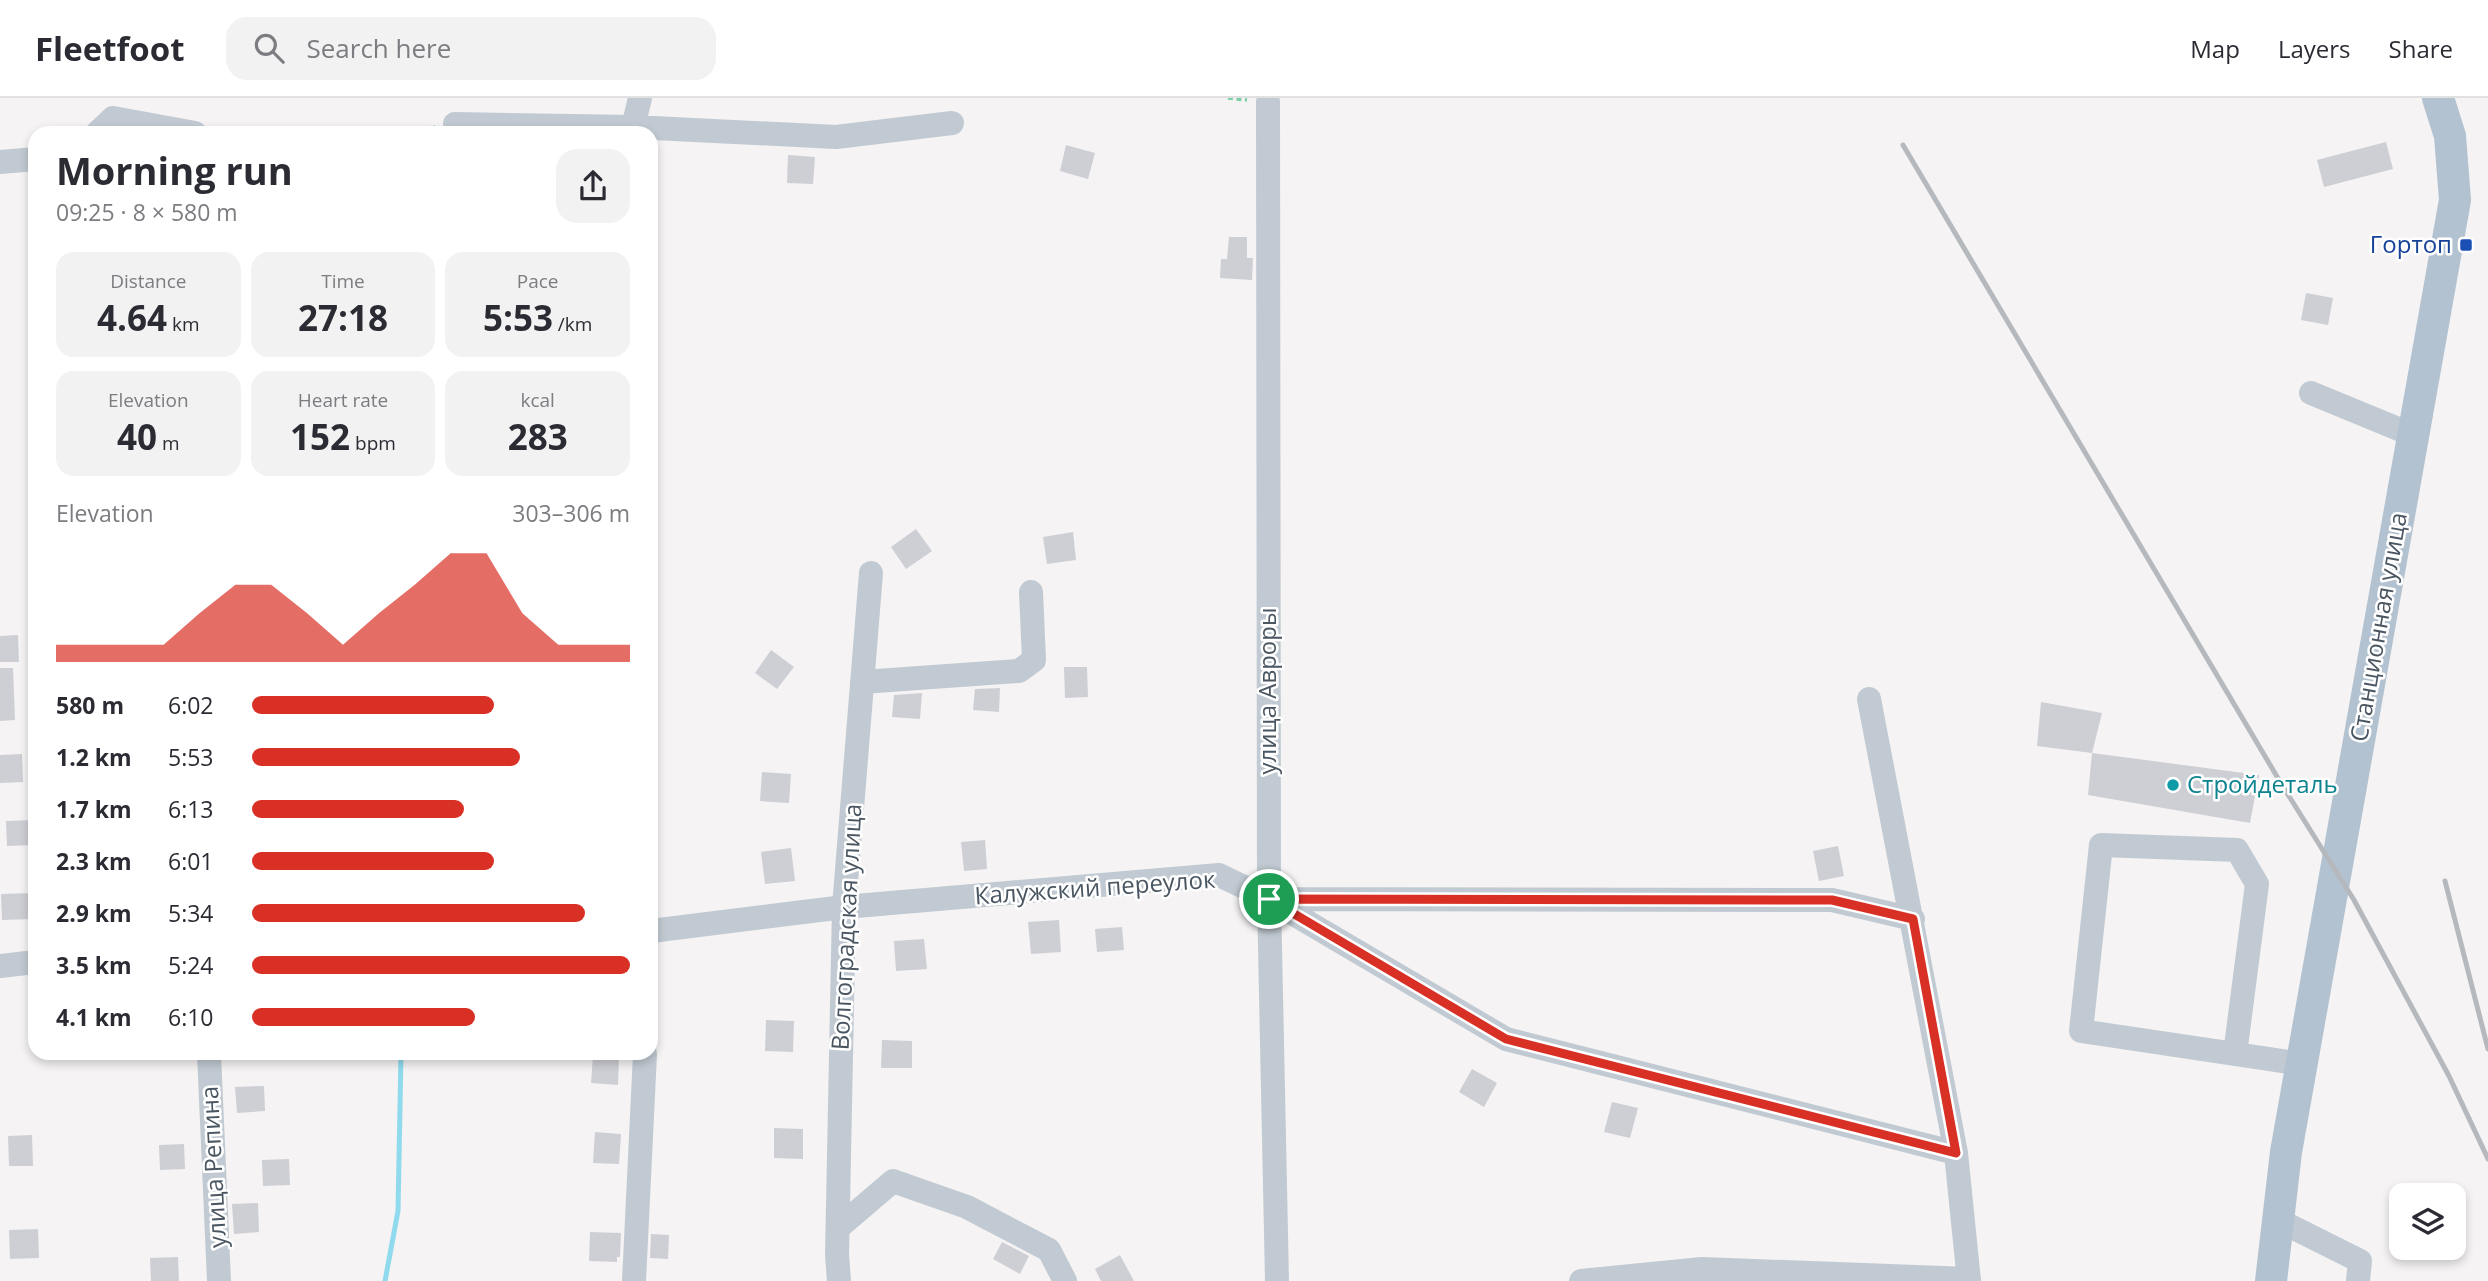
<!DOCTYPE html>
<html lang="en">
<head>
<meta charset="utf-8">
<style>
  body { margin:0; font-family:"Open Sans",sans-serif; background:#f2f2f3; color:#2b2b33; height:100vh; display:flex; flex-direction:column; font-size:26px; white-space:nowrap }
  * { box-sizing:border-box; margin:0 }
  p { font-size:23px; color:#7c7c81 }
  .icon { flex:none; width:38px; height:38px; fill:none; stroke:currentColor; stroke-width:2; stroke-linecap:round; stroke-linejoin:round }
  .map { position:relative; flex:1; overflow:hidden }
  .details { position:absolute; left:28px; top:28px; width:630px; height:934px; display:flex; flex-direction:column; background:#fff; border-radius:21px; box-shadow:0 4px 10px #0003 }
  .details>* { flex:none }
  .fabs { position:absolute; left:2389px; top:1085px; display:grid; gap:14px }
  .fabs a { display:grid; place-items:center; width:77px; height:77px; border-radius:14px; background:#fff; box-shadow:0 4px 10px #0003; font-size:35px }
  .pin { position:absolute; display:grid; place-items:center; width:60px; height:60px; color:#fff; margin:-30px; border:4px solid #fff; border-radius:50%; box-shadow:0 2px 7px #0007 }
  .round { display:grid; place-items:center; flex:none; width:74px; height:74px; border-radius:21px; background:#f2f2f3 }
  .headline { display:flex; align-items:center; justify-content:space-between; height:119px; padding:0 28px }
  h1 { font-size:38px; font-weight:700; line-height:52px }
  .metrics { display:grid; grid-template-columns:repeat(3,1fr); gap:10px; height:119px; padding:7px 28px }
  .metrics div { display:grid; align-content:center; border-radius:18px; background:#f2f2f3; text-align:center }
  .metrics b { font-size:35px; font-weight:700 }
  .metrics small { font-size:19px; font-weight:400 }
  .metrics p { font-size:19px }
  .chart { height:196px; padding:14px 28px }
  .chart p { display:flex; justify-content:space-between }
  .chart svg { width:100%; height:126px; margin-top:7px; fill:#d93025; opacity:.7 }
  ul { padding:0 28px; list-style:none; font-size:23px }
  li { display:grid; grid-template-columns:112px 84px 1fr; align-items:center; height:52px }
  li i { height:18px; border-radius:9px; background:#d93025 }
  header { display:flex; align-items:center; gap:42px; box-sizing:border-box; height:98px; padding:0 35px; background:#fff; border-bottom:2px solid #e1e1e2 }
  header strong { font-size:33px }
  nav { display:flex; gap:38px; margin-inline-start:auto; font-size:24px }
  .search { width:490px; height:63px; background:#f2f2f3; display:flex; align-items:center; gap:18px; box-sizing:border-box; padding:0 24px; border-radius:21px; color:#7c7c81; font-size:26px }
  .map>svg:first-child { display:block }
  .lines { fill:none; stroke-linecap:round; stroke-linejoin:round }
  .stream { stroke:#90daee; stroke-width:5 }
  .building { fill:#cdcfd5 }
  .path { stroke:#7ad0a6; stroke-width:3.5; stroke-dasharray:5 3.5; stroke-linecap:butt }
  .minor { stroke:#c1cad2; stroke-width:24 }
  .major { stroke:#b3c2d1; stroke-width:32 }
  .rail { stroke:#b5b8bd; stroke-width:5 }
  .route-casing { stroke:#fff; stroke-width:14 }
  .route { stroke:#d93025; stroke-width:9 }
  .transit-dot { fill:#1a4fb4; stroke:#fff; stroke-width:2.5 }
  .culture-dot { fill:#0f9aa8; stroke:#fff; stroke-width:2.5 }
  .labels { text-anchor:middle; stroke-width:5; stroke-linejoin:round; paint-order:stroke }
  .transit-label { font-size:24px; fill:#164399; stroke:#fff; text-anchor:end }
  .street-label { font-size:24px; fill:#4a5661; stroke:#fff }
  .culture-label { font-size:24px; fill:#0d838f; stroke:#fff; text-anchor:start }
</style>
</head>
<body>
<header>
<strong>Fleetfoot</strong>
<div class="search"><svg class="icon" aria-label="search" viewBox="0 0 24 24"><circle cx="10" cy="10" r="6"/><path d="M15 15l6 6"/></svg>Search here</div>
<nav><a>Map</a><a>Layers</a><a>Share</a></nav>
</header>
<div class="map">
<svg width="2488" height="1183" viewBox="0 0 2488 1183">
  <rect width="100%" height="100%" fill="#f5f3f3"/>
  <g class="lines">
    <path class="stream" d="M 385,1183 L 398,1113 L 401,956"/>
  </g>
  <path class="building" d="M 2386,44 L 2393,71 L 2324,89 L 2317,62 Z
    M 1066,47 L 1095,55 L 1088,81 L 1060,73 Z
    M 788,57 L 815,59 L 813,86 L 787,85 Z
    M 1229,139 L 1247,139 L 1247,160 L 1253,160 L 1252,182 L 1220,180 L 1221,161 L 1227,161 Z
    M 2306,195 L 2333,200 L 2328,227 L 2301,222 Z
    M 916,431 L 932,453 L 906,471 L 891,449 Z
    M 1073,434 L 1076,462 L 1047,466 L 1043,439 Z
    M 18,537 L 19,564 L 0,564 L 0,538 Z
    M 771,552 L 794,569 L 777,591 L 755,575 Z
    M 1064,569 L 1087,569 L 1088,599 L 1065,600 Z
    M 0,570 L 13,570 L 15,622 L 0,623 Z
    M 1000,590 L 999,614 L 973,612 L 975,591 Z
    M 922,595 L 920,621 L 892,619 L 894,597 Z
    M 2041,604 L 2102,615 L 2092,655 L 2037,648 Z
    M 2092,655 L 2259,677 L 2250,725 L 2088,697 Z
    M 22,656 L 23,684 L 0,685 L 0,657 Z
    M 762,674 L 791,676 L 789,705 L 760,703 Z
    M 33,722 L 34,747 L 7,748 L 6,723 Z
    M 985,742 L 987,771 L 964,773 L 961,744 Z
    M 1838,748 L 1844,778 L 1819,783 L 1813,753 Z
    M 791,750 L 795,783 L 765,786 L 761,754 Z
    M 32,795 L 33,821 L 2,822 L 1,796 Z
    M 1059,822 L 1061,854 L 1031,856 L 1028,824 Z
    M 1122,829 L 1124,852 L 1097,854 L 1095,831 Z
    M 924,841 L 927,871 L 896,873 L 894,843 Z
    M 766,922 L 794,923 L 793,954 L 765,953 Z
    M 882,942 L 912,943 L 912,970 L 881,970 Z
    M 593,957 L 619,958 L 618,987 L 591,985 Z
    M 1472,971 L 1497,985 L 1484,1009 L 1459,994 Z
    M 264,988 L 265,1013 L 237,1015 L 235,989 Z
    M 1612,1004 L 1638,1010 L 1630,1040 L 1604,1034 Z
    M 774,1030 L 803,1031 L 803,1061 L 774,1060 Z
    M 595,1034 L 621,1036 L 619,1066 L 593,1065 Z
    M 32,1037 L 33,1068 L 9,1068 L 8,1038 Z
    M 184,1046 L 185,1071 L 160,1072 L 159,1047 Z
    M 289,1061 L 290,1087 L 263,1088 L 262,1062 Z
    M 258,1105 L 259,1134 L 234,1136 L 232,1106 Z
    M 38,1131 L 39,1160 L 10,1161 L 9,1132 Z
    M 590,1134 L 621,1135 L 620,1159 L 617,1159 L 617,1164 L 589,1163 Z
    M 651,1136 L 669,1137 L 668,1161 L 650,1160 Z
    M 1002,1144 L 1029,1158 L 1020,1176 L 993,1161 Z
    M 1120,1157 L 1134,1183 L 1101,1183 L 1095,1171 Z
    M 178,1159 L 179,1183 L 151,1183 L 150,1160 Z"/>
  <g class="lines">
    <path class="path" d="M 1228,0 L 1247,2
      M 383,35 L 435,29"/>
    <path class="minor" d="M 1268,4 L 1269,801 L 1277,1183
      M 455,26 L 633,29 L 836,39 L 952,25
      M 633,29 L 640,0
      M 97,35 L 113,20 L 195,35
      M 0,64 L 35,61
      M 2311,295 L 2413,337
      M 862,584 L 1019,573 L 1034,562 L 1031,494
      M 1869,601 L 1956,1055 L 1969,1183
      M 1270,802 L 1506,941 L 1956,1055
      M 651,833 L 844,809 L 1219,777 L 1269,801 L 1832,802 L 1913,821
      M 0,868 L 35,864
      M 209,956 L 219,1183
      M 2235,956 L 2257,786 L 2237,752 L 2101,747 L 2081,933 L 2302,966
      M 2278,1122 L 2360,1163 L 2358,1183
      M 838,1130 L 893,1083 L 967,1109 L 1049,1152 L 1065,1183
      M 634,1183 L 645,956
      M 839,1183 L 837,1157 L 844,809 L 871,475
      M 1581,1183 L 1702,1171 L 1969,1181"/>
    <path class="major" d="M 2271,1183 L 2286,1054 L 2455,102 L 2450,38 L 2438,0"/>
    <path class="rail" d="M 1903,47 L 2282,687 L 2354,802 L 2449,978 L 2488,1061
      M 2445,783 L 2488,951"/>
  </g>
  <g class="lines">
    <g class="route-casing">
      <path id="route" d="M 1269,801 L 1832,802 L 1913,821 L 1956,1055 L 1506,941 Z"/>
    </g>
    <use href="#route" class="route"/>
  </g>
  <rect class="transit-dot" x="2459" y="140" width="14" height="14" rx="3.5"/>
  <circle class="culture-dot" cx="2173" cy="687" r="7"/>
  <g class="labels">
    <g class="transit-label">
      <text x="2452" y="155">Гортоп</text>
    </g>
    <g class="street-label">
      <text transform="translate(2379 529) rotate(-80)" y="8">Станционная улица</text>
      <text transform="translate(1268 593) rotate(-90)" y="8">улица Авроры</text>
      <text transform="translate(1095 790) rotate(-4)" y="8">Калужский переулок</text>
      <text transform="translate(847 829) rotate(-87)" y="8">Волгоградская улица</text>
      <text transform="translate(214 1069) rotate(-93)" y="8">улица Репина</text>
    </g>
    <g class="culture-label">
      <text x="2187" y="695">Стройдеталь</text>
    </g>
  </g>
</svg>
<div class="fabs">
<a><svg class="icon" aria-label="layers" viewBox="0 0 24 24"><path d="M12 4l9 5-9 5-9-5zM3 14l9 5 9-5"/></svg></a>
</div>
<div class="pin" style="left:1269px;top:801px;background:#1e9e55"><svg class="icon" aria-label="arrive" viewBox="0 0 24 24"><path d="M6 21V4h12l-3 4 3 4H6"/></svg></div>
<section class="details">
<div class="headline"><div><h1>Morning run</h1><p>09:25 · 8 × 580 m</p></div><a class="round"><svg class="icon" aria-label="share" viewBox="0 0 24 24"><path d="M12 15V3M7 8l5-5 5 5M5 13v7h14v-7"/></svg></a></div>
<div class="metrics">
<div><p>Distance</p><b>4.64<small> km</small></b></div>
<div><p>Time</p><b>27:18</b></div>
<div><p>Pace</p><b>5:53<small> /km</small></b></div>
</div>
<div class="metrics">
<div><p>Elevation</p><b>40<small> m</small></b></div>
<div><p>Heart rate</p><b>152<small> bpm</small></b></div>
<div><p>kcal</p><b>283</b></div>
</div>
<div class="chart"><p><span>Elevation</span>303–306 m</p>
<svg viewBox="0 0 160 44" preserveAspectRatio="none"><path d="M0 44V38L10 38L20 38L30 38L40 27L50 17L60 17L70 27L80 38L90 27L100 17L110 6L120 6L130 27L140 38L150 38L160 38V44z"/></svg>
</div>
<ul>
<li><b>580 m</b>6:02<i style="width:64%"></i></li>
<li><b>1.2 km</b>5:53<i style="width:71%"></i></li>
<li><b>1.7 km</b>6:13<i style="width:56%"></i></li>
<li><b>2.3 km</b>6:01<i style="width:64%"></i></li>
<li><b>2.9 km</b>5:34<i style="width:88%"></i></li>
<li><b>3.5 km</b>5:24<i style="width:100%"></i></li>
<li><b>4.1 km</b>6:10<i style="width:59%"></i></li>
</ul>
</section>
</div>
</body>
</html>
